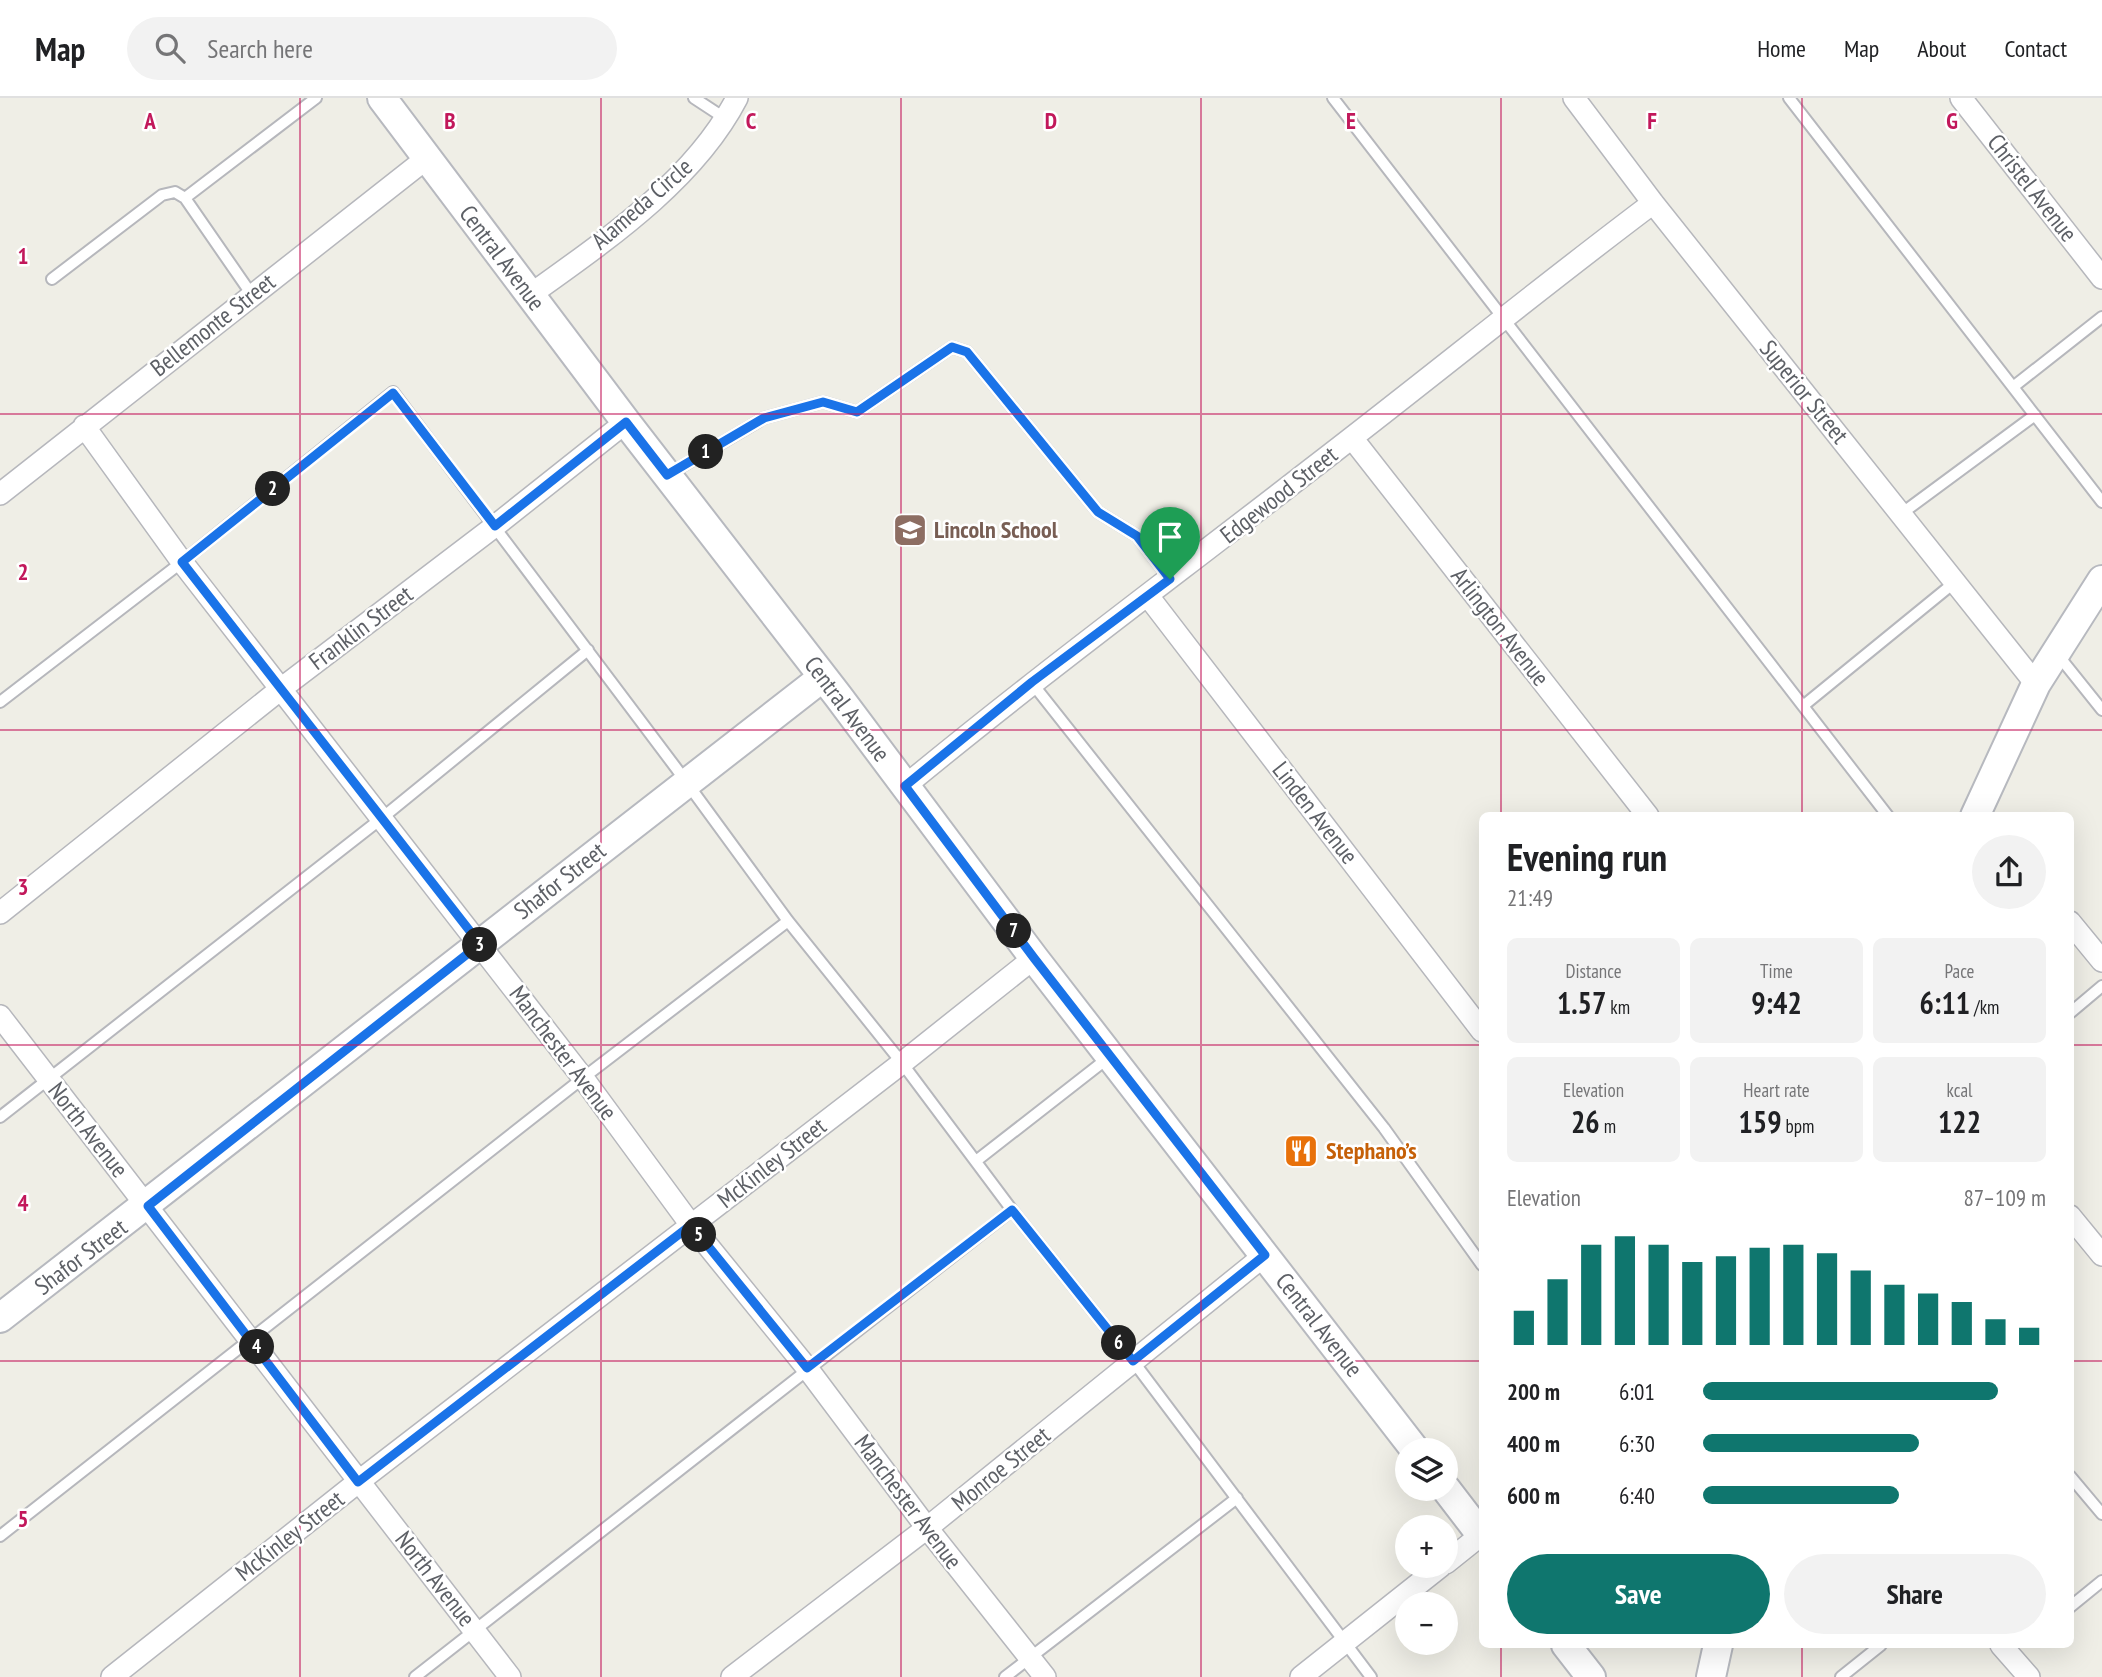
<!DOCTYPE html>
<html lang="en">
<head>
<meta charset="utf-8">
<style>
  body { margin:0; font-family:"PT Sans Narrow",sans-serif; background:#f2f2f2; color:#202124; height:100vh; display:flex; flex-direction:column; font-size:26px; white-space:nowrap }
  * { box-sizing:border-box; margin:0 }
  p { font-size:23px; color:#757577 }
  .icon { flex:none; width:38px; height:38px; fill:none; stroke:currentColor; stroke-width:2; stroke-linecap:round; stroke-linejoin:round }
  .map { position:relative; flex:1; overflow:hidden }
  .details { position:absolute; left:1479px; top:714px; width:595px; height:836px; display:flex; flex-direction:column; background:#fff; border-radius:10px; box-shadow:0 7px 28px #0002 }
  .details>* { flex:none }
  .tools { position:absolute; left:1395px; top:1340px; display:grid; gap:14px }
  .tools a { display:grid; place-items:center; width:63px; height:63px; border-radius:50%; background:#fff; box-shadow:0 7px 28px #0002; font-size:35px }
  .pin { position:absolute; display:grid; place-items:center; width:60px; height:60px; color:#fff; margin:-72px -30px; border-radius:50% 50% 50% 0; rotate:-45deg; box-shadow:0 0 7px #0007 }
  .pin .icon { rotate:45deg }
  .km { position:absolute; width:35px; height:35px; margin:-18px; border-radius:50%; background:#222; color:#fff; font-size:19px; line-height:35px; text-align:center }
  .round { display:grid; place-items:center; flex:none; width:74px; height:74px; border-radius:37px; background:#f2f2f2 }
  .head { display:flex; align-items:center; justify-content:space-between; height:119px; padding:0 28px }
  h1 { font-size:38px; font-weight:700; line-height:52px }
  .figures { display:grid; grid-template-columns:repeat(3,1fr); gap:10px; height:119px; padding:7px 28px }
  .figures div { display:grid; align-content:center; border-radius:10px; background:#f2f2f2; text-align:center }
  .figures b { font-size:30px; font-weight:700 }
  .figures small { font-size:19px; font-weight:400 }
  .figures p { font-size:19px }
  .chart { height:196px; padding:14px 28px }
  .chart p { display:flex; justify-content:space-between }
  .chart svg { width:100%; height:126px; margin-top:7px; stroke:#0f766e; stroke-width:6 }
  .cta { display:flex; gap:14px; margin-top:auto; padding:14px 28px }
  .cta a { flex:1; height:80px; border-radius:42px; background:#0f766e; color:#fff; font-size:28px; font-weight:700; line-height:80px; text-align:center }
  .cta a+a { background:#f2f2f2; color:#202124 }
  ul { padding:0 28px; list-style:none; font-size:23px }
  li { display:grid; grid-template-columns:112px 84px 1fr; align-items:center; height:52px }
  li i { height:18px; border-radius:9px; background:#0f766e }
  header { display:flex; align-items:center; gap:42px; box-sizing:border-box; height:98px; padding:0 35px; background:#fff; border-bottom:2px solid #e0e0e0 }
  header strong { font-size:33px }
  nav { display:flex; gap:38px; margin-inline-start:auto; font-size:24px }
  .search { width:490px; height:63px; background:#f2f2f2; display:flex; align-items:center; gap:18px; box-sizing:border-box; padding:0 24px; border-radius:38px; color:#757577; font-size:26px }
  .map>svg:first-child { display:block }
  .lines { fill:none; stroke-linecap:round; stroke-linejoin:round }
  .lane-casing { stroke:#b6b7bc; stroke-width:14 }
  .street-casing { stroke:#b6b7bc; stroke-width:24 }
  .secondary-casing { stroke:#b7b9bf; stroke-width:32 }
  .lane { stroke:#fff; stroke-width:10 }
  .street { stroke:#fff; stroke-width:21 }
  .secondary { stroke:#fff; stroke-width:28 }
  .route-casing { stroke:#fff; stroke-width:14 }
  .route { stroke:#1a73e8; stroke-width:9 }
  .grid { fill:none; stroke:#c2185b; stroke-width:2; stroke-opacity:0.55 }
  .labels { text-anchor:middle; stroke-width:5; stroke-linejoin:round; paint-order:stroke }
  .street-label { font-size:24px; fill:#5d6066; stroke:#fff }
  .education-label { font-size:24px; font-weight:bold; fill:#785e54; stroke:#fff; text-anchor:start }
  .food-label { font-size:24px; font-weight:bold; fill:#c56008; stroke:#fff; text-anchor:start }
  .grid-label { font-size:23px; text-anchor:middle; font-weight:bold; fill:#c2185b; stroke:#fff; stroke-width:5; stroke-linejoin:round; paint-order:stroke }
</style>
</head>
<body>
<header>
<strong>Map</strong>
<div class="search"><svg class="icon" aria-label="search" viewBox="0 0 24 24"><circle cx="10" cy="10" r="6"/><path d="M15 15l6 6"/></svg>Search here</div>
<nav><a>Home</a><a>Map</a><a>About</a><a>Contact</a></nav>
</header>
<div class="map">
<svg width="2102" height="1579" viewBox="0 0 2102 1579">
  <rect width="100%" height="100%" fill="#efeee6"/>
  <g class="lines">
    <g class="lane-casing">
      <path id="lane" d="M 694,0 L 726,21
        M 1333,0 L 1803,608 L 1955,484
        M 1789,0 L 2102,404
        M 185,100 L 316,0
        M 52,181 L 162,97 L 175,94 L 185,100 L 252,197
        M 2013,289 L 2102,219
        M 669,376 L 764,320 L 823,304 L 857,314 L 952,249 L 967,254 L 1098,414 L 1137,438 L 1170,481
        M 1901,416 L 2035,317
        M 2058,557 L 2102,612
        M 1032,585 L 1384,1030 L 1482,1167
        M 0,604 L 182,464 L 393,294 L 676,670 L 788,823 L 902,965 L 1012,1112 L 1133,1263 L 1371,1579
        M 1803,608 L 1888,718
        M 2070,915 L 2102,888
        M 0,1019 L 382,720 L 588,552
        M 976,1063 L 1108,960
        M 2070,1378 L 2102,1416
        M 0,1438 L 583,980 L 788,823
        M 2070,1509 L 2102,1483
        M 415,1579 L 1012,1112
        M 1005,1579 L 1237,1400
        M 1841,1579 L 1881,1547"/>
    </g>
    <g class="street-casing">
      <path id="street" d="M 1574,0 L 1653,105 L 2036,586
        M 1961,0 L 2102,180
        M 530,197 C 605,143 694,83 737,0
        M 84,328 L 182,464 L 583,980 L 691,1127 L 807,1270 L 927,1430 L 1045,1579
        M 1352,340 L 1648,718
        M 0,396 L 427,60
        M 1148,498 L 1482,933
        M 905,688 C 1037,579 1175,477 1310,372 C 1425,284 1537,192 1653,105
        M 0,815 L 282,590 L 495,428 L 626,324
        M 2070,824 L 2102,863
        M 0,918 L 510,1579
        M 2070,1118 L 2102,1157
        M 1446,1465 L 1481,1437
        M 2001,1547 L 2029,1579
        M 112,1579 L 358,1384 L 902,965 L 1034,860
        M 732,1579 L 927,1430 L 1265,1157
        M 1301,1579 L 1441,1468"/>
    </g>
    <g class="secondary-casing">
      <path id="secondary" d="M 382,0 L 626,324 L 838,598 L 1034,860 L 1416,1353
        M 1975,718 L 2036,586 L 2102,482
        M 0,1220 L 823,579
        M 1446,1391 L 1482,1438
        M 1566,1547 L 1591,1579
        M 1711,1579 L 1718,1547"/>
    </g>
    <use href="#lane" class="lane"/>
    <use href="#street" class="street"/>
    <use href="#secondary" class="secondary"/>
  </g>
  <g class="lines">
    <g class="route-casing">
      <path id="route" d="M 952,249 L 967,254 L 1098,414 L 1137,438 L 1170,481 L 1032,584 L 905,688 L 1034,860 L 1265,1157 L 1133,1263 L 1012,1112 L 807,1270 L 691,1127 L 358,1384 L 148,1108 L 480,846 L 182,464 L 393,295 L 495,428 L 626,324 L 667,377 L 764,320 L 823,304 L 857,314 Z"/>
    </g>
    <use href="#route" class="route"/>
  </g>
  <path class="grid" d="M 300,0 L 300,1579M 601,0 L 601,1579M 901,0 L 901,1579M 1201,0 L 1201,1579M 1501,0 L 1501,718M 1802,0 L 1802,718M 0,316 L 2102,316M 0,632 L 2102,632M 0,947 L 1482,947M 2070,947 L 2102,947M 0,1263 L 1482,1263M 2070,1263 L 2102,1263M 1501,1547 L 1501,1579M 1802,1547 L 1802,1579"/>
  <defs>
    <g id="school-square" transform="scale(1.75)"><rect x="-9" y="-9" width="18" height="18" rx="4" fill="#8d6e63" stroke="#fff"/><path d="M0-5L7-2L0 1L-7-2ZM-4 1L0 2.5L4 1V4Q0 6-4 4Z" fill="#fff"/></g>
    <g id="restaurant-square" transform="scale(1.75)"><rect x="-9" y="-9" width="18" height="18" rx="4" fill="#e8710a" stroke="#fff"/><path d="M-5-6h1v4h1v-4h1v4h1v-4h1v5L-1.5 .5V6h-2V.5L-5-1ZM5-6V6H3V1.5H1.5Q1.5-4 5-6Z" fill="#fff"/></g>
  </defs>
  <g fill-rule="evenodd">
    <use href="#school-square" x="910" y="432"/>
    <use href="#restaurant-square" x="1301" y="1053"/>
  </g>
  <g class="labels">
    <g class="street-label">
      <text transform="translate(2032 90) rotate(52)" y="8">Christel Avenue</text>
      <text transform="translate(642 106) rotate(-41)" y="8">Alameda Circle</text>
      <text transform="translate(502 160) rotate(53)" y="8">Central Avenue</text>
      <text transform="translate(213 227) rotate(-38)" y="8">Bellemonte Street</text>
      <text transform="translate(1804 294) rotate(51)" y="8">Superior Street</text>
      <text transform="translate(1279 397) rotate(-38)" y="8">Edgewood Street</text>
      <text transform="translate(1500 529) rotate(52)" y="8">Arlington Avenue</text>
      <text transform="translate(361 530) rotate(-37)" y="8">Franklin Street</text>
      <text transform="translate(847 611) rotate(53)" y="8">Central Avenue</text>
      <text transform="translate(1315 715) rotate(52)" y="8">Linden Avenue</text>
      <text transform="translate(560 783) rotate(-38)" y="8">Shafor Street</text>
      <text transform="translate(563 955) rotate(53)" y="8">Manchester Avenue</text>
      <text transform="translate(88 1032) rotate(52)" y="8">North Avenue</text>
      <text transform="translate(772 1065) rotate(-38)" y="8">McKinley Street</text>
      <text transform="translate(81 1159) rotate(-37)" y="8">Shafor Street</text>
      <text transform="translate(1319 1227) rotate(52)" y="8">Central Avenue</text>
      <text transform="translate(1001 1371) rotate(-39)" y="8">Monroe Street</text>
      <text transform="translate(908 1404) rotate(53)" y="8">Manchester Avenue</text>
      <text transform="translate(290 1438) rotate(-38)" y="8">McKinley Street</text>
      <text transform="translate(435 1481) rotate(52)" y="8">North Avenue</text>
    </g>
    <g class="education-label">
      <text x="934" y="440">Lincoln School</text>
    </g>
    <g class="food-label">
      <text x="1326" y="1061">Stephano’s</text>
    </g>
  </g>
  <g class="grid-label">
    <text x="150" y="31">A</text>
    <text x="450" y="31">B</text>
    <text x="751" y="31">C</text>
    <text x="1051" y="31">D</text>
    <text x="1351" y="31">E</text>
    <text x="1652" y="31">F</text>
    <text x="1952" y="31">G</text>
    <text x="23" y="166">1</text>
    <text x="23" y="482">2</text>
    <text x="23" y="797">3</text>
    <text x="23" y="1113">4</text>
    <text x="23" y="1429">5</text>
  </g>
</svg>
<div class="tools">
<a><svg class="icon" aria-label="layers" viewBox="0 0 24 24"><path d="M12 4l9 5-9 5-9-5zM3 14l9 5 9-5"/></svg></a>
<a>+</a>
<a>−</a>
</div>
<div class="pin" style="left:1170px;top:481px;background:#1e9e55"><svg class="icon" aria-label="arrive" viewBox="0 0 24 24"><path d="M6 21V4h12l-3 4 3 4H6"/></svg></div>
<b class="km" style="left:706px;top:354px">1</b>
<b class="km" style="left:273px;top:391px">2</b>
<b class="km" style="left:480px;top:847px">3</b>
<b class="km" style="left:257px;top:1249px">4</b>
<b class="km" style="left:699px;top:1137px">5</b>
<b class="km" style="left:1119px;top:1245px">6</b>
<b class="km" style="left:1014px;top:833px">7</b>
<section class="details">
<div class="head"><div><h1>Evening run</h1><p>21:49</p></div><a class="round"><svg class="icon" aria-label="share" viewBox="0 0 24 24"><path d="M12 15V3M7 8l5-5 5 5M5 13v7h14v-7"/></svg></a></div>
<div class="figures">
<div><p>Distance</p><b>1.57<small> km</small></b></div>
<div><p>Time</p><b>9:42</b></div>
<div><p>Pace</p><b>6:11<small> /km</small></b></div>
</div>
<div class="figures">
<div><p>Elevation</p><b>26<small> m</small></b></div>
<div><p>Heart rate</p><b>159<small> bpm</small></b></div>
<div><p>kcal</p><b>122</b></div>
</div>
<div class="chart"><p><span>Elevation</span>87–109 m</p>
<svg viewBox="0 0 160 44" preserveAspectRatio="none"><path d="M5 44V32M15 44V21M25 44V9M35 44V6M45 44V9M55 44V15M65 44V13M75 44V10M85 44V9M95 44V12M105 44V18M115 44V23M125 44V26M135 44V29M145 44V35M155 44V38"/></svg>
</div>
<ul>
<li><b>200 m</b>6:01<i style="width:86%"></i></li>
<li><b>400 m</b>6:30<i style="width:63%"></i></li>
<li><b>600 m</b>6:40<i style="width:57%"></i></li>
</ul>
<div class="cta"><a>Save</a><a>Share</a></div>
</section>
</div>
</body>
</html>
